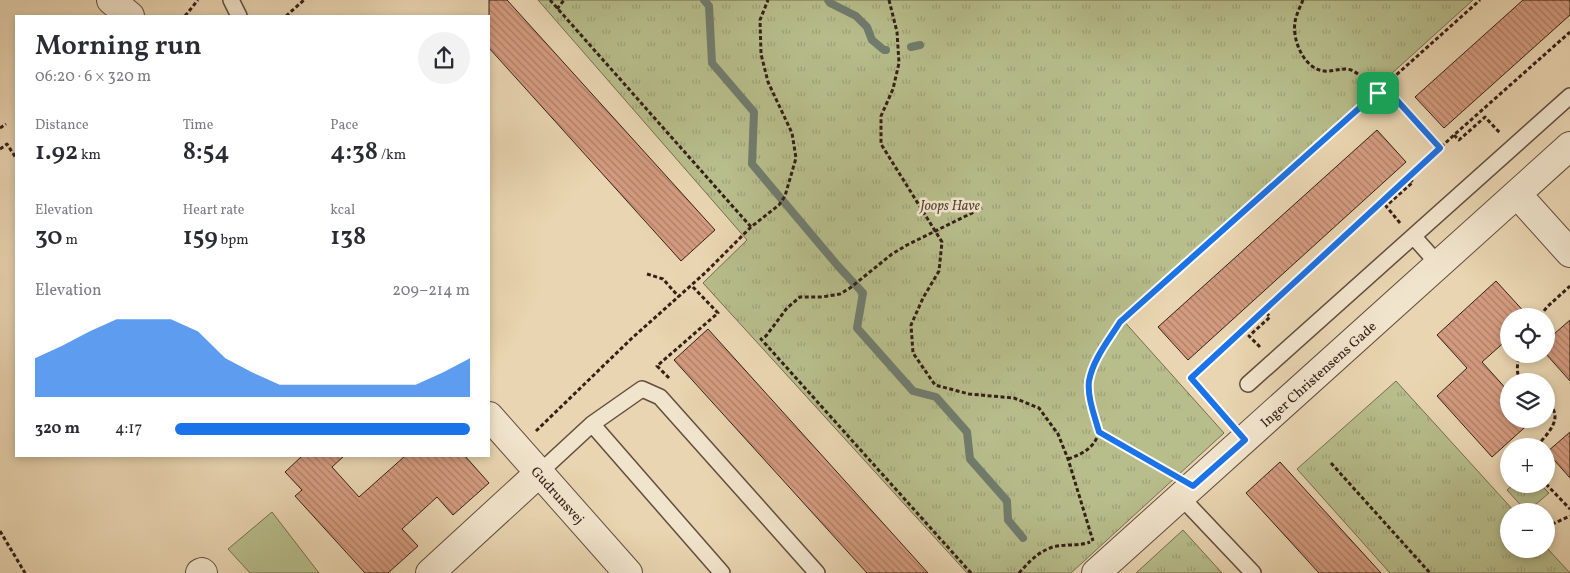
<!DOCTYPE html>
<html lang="en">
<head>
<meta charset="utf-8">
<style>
  body { margin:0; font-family:Vollkorn,serif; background:#f2f2f3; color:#2b2b33; height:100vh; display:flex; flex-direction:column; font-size:19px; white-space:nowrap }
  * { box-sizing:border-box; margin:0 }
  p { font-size:16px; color:#7c7c81 }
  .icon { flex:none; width:28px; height:28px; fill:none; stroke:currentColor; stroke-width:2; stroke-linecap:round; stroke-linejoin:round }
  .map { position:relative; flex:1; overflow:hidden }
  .sheet { position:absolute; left:15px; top:15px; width:475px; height:442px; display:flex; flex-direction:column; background:#fff; border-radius:0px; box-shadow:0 2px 8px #0003 }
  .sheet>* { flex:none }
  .tools { position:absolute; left:1500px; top:308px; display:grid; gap:10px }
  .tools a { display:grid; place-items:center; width:55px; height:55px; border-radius:50%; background:#fff; box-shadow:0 2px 8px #0003; font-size:25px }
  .pin { position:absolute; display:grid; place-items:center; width:42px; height:42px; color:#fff; margin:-21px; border-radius:10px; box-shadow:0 2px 8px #0006 }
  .round { display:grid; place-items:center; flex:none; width:52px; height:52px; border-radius:26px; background:#f2f2f3 }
  .head { display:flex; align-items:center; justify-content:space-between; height:85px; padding:0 20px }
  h1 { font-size:28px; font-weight:600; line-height:38px }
  .stats { display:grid; grid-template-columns:repeat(3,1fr); gap:8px; height:85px; padding:5px 20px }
  .stats div { display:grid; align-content:center }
  .stats b { font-size:25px; font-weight:600 }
  .stats small { font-size:14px; font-weight:400 }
  .stats p { font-size:14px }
  .chart { height:140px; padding:10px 20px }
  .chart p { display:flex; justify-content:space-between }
  .chart svg { width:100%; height:90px; margin-top:5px; fill:#1a73e8; opacity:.7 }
  ul { padding:0 20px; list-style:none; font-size:16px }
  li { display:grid; grid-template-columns:80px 60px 1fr; align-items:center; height:38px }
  li i { height:12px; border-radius:6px; background:#1a73e8 }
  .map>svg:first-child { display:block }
  .grass { fill:#b7bd8b; stroke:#766e51 }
  .park { fill:url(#park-tufts); stroke:#766e51 }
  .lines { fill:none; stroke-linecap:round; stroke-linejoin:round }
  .stream { stroke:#707c6d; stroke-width:8 }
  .building { fill:url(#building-back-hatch); stroke:#352017 }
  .service-casing { stroke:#624d3e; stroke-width:18 }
  .minor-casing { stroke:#624d3e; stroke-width:30 }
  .path { stroke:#352017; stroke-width:3; stroke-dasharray:4 2.5; stroke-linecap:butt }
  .service { stroke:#f1e4cc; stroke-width:15 }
  .minor { stroke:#f1e4cc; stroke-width:28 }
  .route-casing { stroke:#fff; stroke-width:10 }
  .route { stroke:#1a73e8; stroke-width:6 }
  .labels { text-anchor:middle; stroke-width:5; stroke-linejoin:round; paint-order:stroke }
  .park-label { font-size:14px; font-style:italic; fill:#564734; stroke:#f1e4cc }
  .street-label { font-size:14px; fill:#352017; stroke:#f1e4cc }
</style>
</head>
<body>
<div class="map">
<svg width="1570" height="573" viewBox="0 0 1570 573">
  <defs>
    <pattern id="park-tufts" width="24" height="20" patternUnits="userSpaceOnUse" patternTransform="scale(1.25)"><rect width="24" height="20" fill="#b7bd8b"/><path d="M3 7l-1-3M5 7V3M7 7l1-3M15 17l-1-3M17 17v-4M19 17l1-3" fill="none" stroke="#9ea277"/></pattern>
    <pattern id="building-back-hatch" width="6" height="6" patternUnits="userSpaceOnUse" patternTransform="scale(1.25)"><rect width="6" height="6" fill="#d49b7f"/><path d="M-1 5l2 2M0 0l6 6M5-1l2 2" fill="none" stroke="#ad7e67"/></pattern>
  </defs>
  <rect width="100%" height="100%" fill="#e9d5b1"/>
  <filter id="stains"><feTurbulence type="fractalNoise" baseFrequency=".004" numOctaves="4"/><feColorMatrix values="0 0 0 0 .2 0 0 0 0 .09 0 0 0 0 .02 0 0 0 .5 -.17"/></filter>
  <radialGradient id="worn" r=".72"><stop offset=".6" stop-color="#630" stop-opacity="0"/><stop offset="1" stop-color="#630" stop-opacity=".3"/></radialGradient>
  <path class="grass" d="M 272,512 L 319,573 L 250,573 L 228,549 Z"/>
  <path class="park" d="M 538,0 L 1473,0 L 1121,318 L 1224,433 L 1071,573 L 967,573 L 703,283 L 747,240 Z
    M 1396,381 L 1514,511 L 1509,511 L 1509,549 L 1546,549 L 1546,547 L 1570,573 L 1390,573 L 1297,469 Z
    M 1514,484 L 1540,484 L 1549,493 L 1528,511 L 1526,511 L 1507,490 Z
    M 1183,530 L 1222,573 L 1136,573 Z"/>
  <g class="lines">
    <path class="stream" d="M 704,0 L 709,6 L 712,63 L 754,112 L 752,164 L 838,266 L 863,293 L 857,328 L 913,391 L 936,397 L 967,432 L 970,459 L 1007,501 L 1008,520 L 1023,538
      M 828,0 L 830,3 L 856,16 L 867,27 L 872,40 L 884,50 L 886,50
      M 911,47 L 920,45"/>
  </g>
  <path class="building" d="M 489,0 L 507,0 L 715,230 L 681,261 L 489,48 Z
    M 1523,0 L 1570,0 L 1570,15 L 1444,128 L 1415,97 Z
    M 1377,130 L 1406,162 L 1188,360 L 1158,327 Z
    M 1496,281 L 1528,316 L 1509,316 L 1509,338 L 1482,362 L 1509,392 L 1509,419 L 1534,419 L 1492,457 L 1437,396 L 1467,368 L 1437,335 Z
    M 1570,320 L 1570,381 L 1546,354 L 1546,341 Z
    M 708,329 L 928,573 L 867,573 L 674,360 Z
    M 1570,432 L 1570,478 L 1547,452 Z
    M 302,456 L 344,456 L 332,467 L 359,497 L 405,456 L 465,456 L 489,483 L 453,515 L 437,497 L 402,529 L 418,546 L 388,573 L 365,573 L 295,496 L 302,490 L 285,472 Z
    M 1280,462 L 1381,573 L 1319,573 L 1246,493 Z"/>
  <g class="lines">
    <g class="service-casing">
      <path id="service" d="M 231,0 L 239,16
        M 1414,237 L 1439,265
        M 1248,384 L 1570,96
        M 592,424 L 722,573
        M 539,473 L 592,424 L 642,389 L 660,397 L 817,573
        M 1181,497 L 1253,573"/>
    </g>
    <g class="minor-casing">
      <path id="minor" d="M 111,0 L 130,16
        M 1517,194 L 1570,253
        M 489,416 L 628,573
        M 200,573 L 202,572 L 203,573
        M 430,573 L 539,473
        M 1096,573 L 1570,146"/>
    </g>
    <path class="path" d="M 550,0 L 751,227
      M 889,0 L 897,32 L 899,63 L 893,89 L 881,116 L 881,144 L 942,242 L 939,271 L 923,298 L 911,325 L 913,353 L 935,385 L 969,394 L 1014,398 L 1039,408 L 1058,434 L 1068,459 L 1093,541
      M 1303,0 C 1300,7 1296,15 1295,22 C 1292,40 1304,69 1324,71 C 1333,72 1342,67 1351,70 C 1362,75 1369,85 1378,93
      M 557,9 L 564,0
      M 185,16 L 198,0
      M 286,16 L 304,0
      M 1385,86 L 1440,148
      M 0,128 L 6,124
      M 1454,135 L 1459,140 L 1485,117 L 1500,133
      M 0,149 L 7,144 L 16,158
      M 1400,223 L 1386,206 L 1413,182 L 1408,178
      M 647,274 L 663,279 L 679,297
      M 1540,316 L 1547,307 L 1570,286
      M 1260,347 L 1249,336 L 1270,317 L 1264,310
      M 669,378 L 657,366 L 718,313 L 691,285
      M 1520,381 C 1516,371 1517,364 1520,354
      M 1228,420 L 1191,378 L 1454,135 L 1570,32
      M 536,431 L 631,339 L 706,272 L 751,227 L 779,205 L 785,196 L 796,158 L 792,133 L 768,82 L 761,54 L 760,20 L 768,0
      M 1537,446 C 1548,433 1566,417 1546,401
      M 1068,459 C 1083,454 1095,447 1099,432
      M 1331,463 L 1430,573
      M 1170,472 L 1099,432 C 1095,417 1087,397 1089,381 C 1093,359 1109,340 1120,322 L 1480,0
      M 1546,484 L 1570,509
      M 1546,527 L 1570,516
      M 0,531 L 25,573
      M 971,573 L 761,339 L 766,336 L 787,308 L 800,297 L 822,297 L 840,294 L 850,288 L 892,254 L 907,245 L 982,208
      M 1019,573 C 1028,563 1037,553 1050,548 C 1062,543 1077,547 1090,542"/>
    <use href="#service" class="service"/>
    <use href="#minor" class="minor"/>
  </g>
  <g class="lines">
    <g class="route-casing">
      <path id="route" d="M 1384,86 L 1440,148 L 1191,378 L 1245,440 L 1193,486 L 1099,432 C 1095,417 1087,397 1089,381 C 1093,359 1109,340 1120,322 Z"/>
    </g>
    <use href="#route" class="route"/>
  </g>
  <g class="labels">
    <g class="park-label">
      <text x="950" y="210">Joops Have</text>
    </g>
    <g class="street-label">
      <text transform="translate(1318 374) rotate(-42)" y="5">Inger Christensens Gade</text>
      <text transform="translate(558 495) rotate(48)" y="5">Gudrunsvej</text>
    </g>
  </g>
  <rect width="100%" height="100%" filter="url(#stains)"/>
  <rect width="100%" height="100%" fill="url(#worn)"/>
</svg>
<div class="tools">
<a><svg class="icon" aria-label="locate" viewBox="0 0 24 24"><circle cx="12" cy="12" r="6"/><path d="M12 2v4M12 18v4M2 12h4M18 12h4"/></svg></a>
<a><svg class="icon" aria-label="layers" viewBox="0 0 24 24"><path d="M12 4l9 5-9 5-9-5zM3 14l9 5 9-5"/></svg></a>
<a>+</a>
<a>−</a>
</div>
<div class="pin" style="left:1378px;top:93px;background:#1e9e55"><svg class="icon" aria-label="arrive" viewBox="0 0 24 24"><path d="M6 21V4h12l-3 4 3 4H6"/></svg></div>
<section class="sheet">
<div class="head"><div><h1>Morning run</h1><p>06:20 · 6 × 320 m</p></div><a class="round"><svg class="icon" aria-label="share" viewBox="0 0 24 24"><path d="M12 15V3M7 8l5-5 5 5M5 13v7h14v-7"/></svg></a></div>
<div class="stats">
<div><p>Distance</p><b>1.92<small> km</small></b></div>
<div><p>Time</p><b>8:54</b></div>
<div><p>Pace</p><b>4:38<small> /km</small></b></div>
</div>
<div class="stats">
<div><p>Elevation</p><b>30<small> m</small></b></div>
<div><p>Heart rate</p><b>159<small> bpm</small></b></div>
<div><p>kcal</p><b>138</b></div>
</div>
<div class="chart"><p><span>Elevation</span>209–214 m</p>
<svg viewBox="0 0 160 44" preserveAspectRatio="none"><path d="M0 44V25L10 19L20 12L30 6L40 6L50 6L60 12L70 25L80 32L90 38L100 38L110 38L120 38L130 38L140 38L150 32L160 25V44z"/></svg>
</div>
<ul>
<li><b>320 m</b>4:17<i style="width:100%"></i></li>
</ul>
</section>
</div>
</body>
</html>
